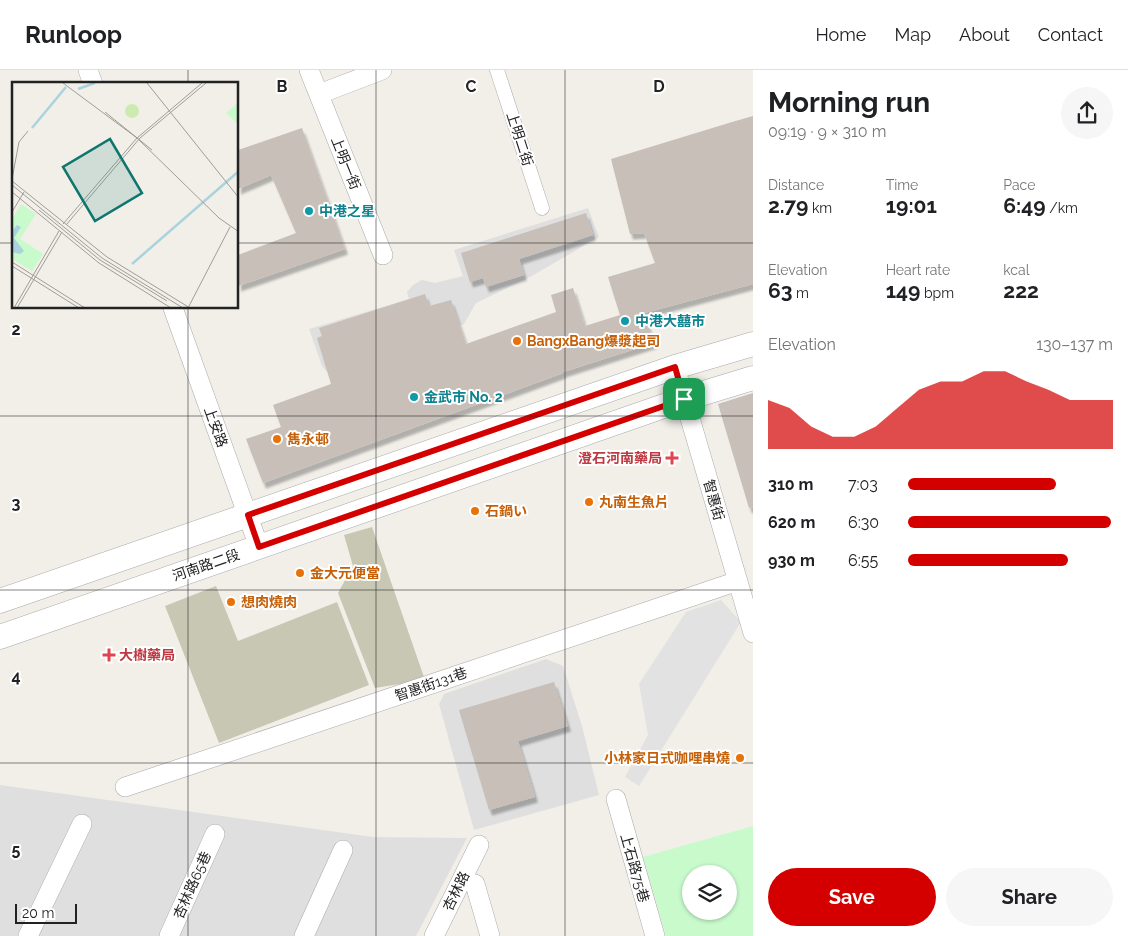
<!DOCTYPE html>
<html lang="en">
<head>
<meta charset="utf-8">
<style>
  body { margin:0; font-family:Raleway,"Noto Sans TC","Noto Sans JP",sans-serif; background:#f6f6f6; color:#202124; height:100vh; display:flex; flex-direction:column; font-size:19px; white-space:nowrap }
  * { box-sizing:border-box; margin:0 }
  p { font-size:16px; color:#757577 }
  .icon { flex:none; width:28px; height:28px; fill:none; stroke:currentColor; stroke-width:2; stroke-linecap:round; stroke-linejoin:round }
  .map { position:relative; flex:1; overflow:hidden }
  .details { display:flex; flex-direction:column; background:#fff; width:375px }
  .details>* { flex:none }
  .fabs { position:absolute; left:682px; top:795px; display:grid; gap:10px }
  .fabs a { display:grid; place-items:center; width:55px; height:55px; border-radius:50%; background:#fff; box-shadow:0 1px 4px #0004; font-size:25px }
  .scale { position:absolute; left:15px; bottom:12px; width:62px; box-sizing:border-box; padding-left:5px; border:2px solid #222; border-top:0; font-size:14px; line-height:18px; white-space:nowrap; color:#222; -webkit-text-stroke:4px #fff; paint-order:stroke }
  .pin { position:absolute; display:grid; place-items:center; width:42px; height:42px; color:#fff; margin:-21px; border-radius:10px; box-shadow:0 2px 8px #0006 }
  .round { display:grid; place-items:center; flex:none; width:52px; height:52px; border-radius:26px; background:#f6f6f6 }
  .summary { display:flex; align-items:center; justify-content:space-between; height:85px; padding:0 15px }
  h1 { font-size:28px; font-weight:700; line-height:38px }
  .stats { display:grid; grid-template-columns:repeat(3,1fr); gap:8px; height:85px; padding:5px 15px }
  .stats div { display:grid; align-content:center }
  .stats b { font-size:21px; font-weight:700 }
  .stats small { font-size:14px; font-weight:400 }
  .stats p { font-size:14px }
  .chart { height:140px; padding:10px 15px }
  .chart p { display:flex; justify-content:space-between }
  .chart svg { width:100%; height:90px; margin-top:5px; fill:#d40000; opacity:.7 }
  .primary-button { display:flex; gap:10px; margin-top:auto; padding:10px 15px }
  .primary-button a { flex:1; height:58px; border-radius:30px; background:#d40000; color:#fff; font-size:20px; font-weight:700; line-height:58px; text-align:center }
  .primary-button a+a { background:#f6f6f6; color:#202124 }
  ul { padding:0 15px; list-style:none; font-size:16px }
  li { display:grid; grid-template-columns:80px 60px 1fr; align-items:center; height:38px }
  li i { height:12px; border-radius:6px; background:#d40000 }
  header { display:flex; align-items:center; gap:30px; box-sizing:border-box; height:70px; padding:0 25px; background:#fff; border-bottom:1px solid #e0e0e0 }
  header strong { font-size:24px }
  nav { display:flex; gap:28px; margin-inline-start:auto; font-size:18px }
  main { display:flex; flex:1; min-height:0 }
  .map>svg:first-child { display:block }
  .residential { fill:#e0dfdf }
  .construction { fill:#c7c7b4 }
  .park { fill:#c8facc; fill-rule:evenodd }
  .parking { fill:#e2e2e2 }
  .building { fill:#c7bfb8; filter:url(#shadow) }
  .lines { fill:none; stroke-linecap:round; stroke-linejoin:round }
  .pedestrian-casing { stroke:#a9a9a9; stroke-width:15 }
  .minor-casing { stroke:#a9a9a9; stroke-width:20 }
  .tertiary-casing { stroke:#a9a9a9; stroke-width:25 }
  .pedestrian { stroke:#fff; stroke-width:14 }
  .minor { stroke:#fff; stroke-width:19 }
  .tertiary { stroke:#fff; stroke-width:24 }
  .route-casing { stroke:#fff; stroke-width:10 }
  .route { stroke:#d40000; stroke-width:6 }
  .grid { fill:none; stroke:#222; stroke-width:1; stroke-opacity:0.55 }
  .culture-dot { fill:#0f9aa8; stroke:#fff; stroke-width:2 }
  .food-dot { fill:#e8710a; stroke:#fff; stroke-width:2 }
  .health-dot { fill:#e0444e; stroke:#fff; stroke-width:2 }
  .labels { text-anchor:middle; stroke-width:4; stroke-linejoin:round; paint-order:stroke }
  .street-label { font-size:14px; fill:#222; stroke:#fff }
  .culture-label { font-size:14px; font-weight:bold; fill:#0d838f; stroke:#fff; text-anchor:start }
  .food-label { font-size:14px; font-weight:bold; fill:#c56008; stroke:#fff; text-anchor:start }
  .health-label { font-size:14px; font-weight:bold; fill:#be3a42; stroke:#fff; text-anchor:end }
  .inset-river { fill:none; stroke:#aad3df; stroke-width:2.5 }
  .inset-road { fill:none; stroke:#9f9d99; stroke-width:1 }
  .view { fill:#0f766e; fill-opacity:0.15; stroke:#0f766e; stroke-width:2.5 }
  .inset-edge { fill:none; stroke:#222; stroke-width:2.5 }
  .grid-label { font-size:16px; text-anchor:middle; font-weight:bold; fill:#222; stroke:#fff; stroke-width:4; stroke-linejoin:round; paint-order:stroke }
</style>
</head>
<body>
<header>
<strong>Runloop</strong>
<nav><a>Home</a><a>Map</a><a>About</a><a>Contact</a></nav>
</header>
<main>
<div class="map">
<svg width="753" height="866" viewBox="0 0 753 866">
  <defs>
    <filter id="shadow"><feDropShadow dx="3" dy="5.5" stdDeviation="1" flood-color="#0004"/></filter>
  </defs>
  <rect width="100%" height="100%" fill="#f2efe9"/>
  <path class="residential" d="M 588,138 L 599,167 L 530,207 L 476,233 L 464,254 L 326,301 L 322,296 L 309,259 L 409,229 L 407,222 L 413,215 L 422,210 L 435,213 L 463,206 L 454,180 Z
    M 546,589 L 563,596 L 582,656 L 599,725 L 474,760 L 439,634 L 444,624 Z
    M 0,715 L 373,767 L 467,768 L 416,866 L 0,866 Z"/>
  <path class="construction" d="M 372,457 L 425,610 L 375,618 L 338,523 L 353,496 L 344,465 Z
    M 216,516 L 238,571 L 337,532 L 369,615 L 219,673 L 165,536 Z"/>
  <path class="park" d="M 753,756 L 753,866 L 666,866 L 643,787 ZM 691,804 L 729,804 L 729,841 L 691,841 Z"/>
  <path class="parking" d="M 721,530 L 741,552 L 639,716 L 625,707 L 648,665 L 639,614 L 686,542 Z"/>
  <path class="building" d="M 753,46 L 753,214 L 644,243 L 654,273 L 563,302 L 563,303 L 263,413 L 246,369 L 281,357 L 273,335 L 331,314 L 317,268 L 322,266 L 319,258 L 425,224 L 429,236 L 451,230 L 466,274 L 556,242 L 551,225 L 573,218 L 585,256 L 620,245 L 608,207 L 655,193 L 644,163 L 630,164 L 611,89 L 732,52 Z
    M 302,58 L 345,179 L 238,216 L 238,185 L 296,163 L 271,105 L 238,119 L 238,80 Z
    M 586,143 L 593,165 L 519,189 L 524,205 L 486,217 L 483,208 L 470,212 L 461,183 Z
    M 753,323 L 753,437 L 749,438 L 718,334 Z
    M 554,612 L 568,656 L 518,671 L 535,727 L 489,740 L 459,640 Z"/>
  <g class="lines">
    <g class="pedestrian-casing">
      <path id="pedestrian" d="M 497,0 L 542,138"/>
    </g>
    <g class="minor-casing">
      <path id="minor" d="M 88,0 L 93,14
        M 309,0 L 383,185
        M 319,24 L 382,0
        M 173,238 L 259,477
        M 675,297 L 753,563
        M 125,717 L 738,511
        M 616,729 L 655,866
        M 475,814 L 490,866
        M 28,866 L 82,754
        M 169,866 L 215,764
        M 304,866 L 343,780
        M 434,866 L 479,775"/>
    </g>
    <g class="tertiary-casing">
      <path id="tertiary" d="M 0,531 L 675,297 L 753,274
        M 0,567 L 684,329 L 753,308"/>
    </g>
    <use href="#pedestrian" class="pedestrian"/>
    <use href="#minor" class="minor"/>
    <use href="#tertiary" class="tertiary"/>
  </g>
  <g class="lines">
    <g class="route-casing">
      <path id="route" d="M 675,297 L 684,329 L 259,477 L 248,445 Z"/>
    </g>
    <use href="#route" class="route"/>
  </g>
  <path class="grid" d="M 188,0 L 188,14M 376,0 L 376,866M 565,0 L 565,866M 0,173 L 14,173M 238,173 L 753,173M 188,238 L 188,866M 0,346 L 753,346M 0,520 L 753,520M 0,693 L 753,693"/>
  <g class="culture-dot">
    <circle cx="309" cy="141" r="5"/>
    <circle cx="625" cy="251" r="5"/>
    <circle cx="414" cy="327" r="5"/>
  </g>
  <g class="food-dot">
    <circle cx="517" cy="271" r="5"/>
    <circle cx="277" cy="369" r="5"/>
    <circle cx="589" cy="432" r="5"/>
    <circle cx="475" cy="441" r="5"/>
    <circle cx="300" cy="503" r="5"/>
    <circle cx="231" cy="532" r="5"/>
    <circle cx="740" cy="688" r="5"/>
  </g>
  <g class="health-dot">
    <path d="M669.5 380.5h5v5h5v5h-5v5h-5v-5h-5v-5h5z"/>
    <path d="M106.5 577.5h5v5h5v5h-5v5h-5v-5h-5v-5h5z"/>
  </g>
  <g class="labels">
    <g class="street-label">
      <text transform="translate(520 69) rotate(72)" y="5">上明二街</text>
      <text transform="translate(346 93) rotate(68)" y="5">上明一街</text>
      <text transform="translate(216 357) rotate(70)" y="5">上安路</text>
      <text transform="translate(714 430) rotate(74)" y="5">智惠街</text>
      <text transform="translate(206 495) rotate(-19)" y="5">河南路二段</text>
      <text transform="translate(431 614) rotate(-19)" y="5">智惠街131巷</text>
      <text transform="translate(635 798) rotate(74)" y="5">上石路75巷</text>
      <text transform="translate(192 815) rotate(-66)" y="5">杏林路65巷</text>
      <text transform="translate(456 821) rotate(-64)" y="5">杏林路</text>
    </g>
    <g class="culture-label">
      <text x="319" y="146">中港之星</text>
      <text x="635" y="256">中港大囍市</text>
      <text x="424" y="332">金武市 No. 2</text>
    </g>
    <g class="food-label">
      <text x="527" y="276">BangxBang爆漿起司</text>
      <text x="287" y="374">雋永邨</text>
      <text x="599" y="437">丸南生魚片</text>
      <text x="485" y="446">石鍋い</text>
      <text x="310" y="508">金大元便當</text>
      <text x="241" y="537">想肉燒肉</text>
      <text x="730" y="693" text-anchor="end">小林家日式咖哩串燒</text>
    </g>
    <g class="health-label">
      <text x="662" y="393">澄石河南藥局</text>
      <text x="119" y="590" text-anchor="start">大樹藥局</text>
    </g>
  </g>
  <g transform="translate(12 12)">
    <rect width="226" height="226" fill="#f2efe9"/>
    <path d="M113 29a7 7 0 1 1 14 0a7 7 0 1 1-14 0Z" fill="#cdebb0"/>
    <path d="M 226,21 L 226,42 L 214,31 ZM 9,122 L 24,132 L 8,157 L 31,172 L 20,189 L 0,177 L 0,138 Z" fill="#c8facc"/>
    <path d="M 5,143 L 9,145 L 2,156 L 12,169 L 8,172 L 0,170 L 0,149 Z" fill="#aad3df"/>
    <path class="inset-river" d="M 66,7 L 83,1M 20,46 L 54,5M 120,182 L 227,89"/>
    <path class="inset-road" d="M 51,1 L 125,56 L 207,136 L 227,150M 135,1 L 227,116M 93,30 L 140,68M 0,97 L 7,60 L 16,49M 0,99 L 95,175 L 178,226M 0,103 L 90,176 L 171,226M 0,110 L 87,181 L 159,226M 27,128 L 88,178 L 155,219M 0,130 L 12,110M 51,142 L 125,56 L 190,1M 54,143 L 128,56 L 194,1M 0,180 L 73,226M 0,184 L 67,226M 2,226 L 47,149M 5,226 L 50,150M 176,226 L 218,145"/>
    <path class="view" d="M 98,57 L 130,111 L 83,139 L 51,85 Z"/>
    <rect width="226" height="226" class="inset-edge"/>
  </g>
  <g class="grid-label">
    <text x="282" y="22">B</text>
    <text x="471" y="22">C</text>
    <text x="659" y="22">D</text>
    <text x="16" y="265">2</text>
    <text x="16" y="439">3</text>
    <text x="16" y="612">4</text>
    <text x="16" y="785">5</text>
  </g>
</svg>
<div class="fabs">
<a><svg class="icon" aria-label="layers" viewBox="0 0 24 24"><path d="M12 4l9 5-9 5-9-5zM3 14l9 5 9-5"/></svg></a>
</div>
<div class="scale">20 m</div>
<div class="pin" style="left:684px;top:329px;background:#1e9e55"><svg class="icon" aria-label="arrive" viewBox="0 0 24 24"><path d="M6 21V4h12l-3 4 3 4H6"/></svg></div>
</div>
<section class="details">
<div class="summary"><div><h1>Morning run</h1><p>09:19 · 9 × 310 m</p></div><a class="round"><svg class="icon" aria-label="share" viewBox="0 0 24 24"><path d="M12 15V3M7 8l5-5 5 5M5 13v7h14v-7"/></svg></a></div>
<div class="stats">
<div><p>Distance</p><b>2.79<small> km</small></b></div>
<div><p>Time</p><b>19:01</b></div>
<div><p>Pace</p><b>6:49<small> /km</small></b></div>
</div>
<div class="stats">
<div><p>Elevation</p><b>63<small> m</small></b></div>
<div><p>Heart rate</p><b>149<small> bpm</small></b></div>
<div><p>kcal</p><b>222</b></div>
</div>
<div class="chart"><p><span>Elevation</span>130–137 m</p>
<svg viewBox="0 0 160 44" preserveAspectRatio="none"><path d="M0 44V20L10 24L20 33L30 38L40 38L50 33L60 24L70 15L80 11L90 11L100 6L110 6L120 11L130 15L140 20L150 20L160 20V44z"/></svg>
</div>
<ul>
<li><b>310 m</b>7:03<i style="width:72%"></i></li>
<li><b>620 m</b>6:30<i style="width:99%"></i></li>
<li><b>930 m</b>6:55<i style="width:78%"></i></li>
</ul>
<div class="primary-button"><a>Save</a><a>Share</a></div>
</section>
</main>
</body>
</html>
